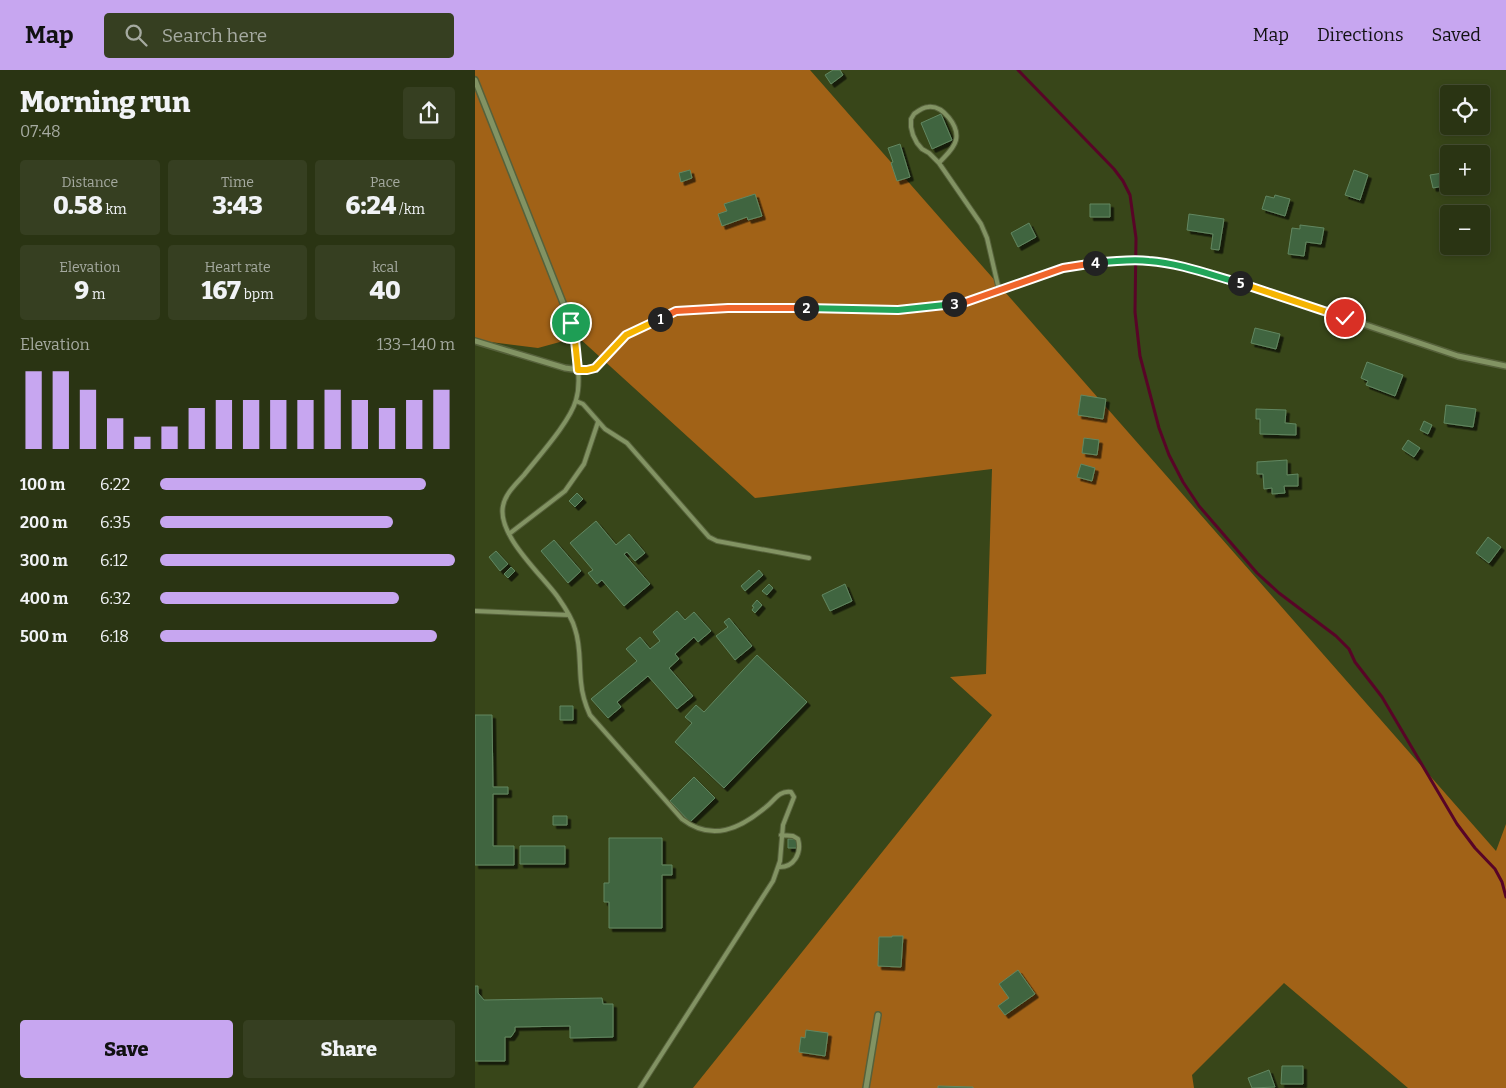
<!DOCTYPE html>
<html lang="en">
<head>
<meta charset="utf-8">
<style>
  body { margin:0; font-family:Bitter,serif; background:#363f21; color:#f1f3f6; height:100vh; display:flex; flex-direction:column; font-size:19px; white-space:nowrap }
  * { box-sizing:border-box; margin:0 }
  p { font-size:16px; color:#a5aaa0 }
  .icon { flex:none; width:28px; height:28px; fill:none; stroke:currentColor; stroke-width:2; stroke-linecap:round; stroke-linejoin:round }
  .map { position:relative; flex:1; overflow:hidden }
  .side { display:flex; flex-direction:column; background:#2a3413; width:475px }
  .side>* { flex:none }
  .controls { position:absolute; left:965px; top:15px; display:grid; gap:10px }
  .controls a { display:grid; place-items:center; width:50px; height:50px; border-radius:5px; background:#2a3413; box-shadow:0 2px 8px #0003,0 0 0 1px #464f33; font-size:25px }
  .pin { position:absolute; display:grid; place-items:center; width:42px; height:42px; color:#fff; margin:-21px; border:2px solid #fff; border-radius:50%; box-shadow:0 1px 5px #0007 }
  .km { position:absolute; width:25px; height:25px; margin:-12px; border-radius:50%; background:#222; color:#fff; font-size:14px; line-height:25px; text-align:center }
  .round { display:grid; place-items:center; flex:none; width:52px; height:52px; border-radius:5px; background:#363f21 }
  .summary { display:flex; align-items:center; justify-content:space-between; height:85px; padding:0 20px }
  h1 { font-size:28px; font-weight:800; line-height:38px }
  .stats { display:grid; grid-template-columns:repeat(3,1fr); gap:8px; height:85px; padding:5px 20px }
  .stats div { display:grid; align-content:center; border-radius:5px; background:#363f21; text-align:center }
  .stats b { font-size:25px; font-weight:800 }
  .stats small { font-size:14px; font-weight:400 }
  .stats p { font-size:14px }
  .chart { height:140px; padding:10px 20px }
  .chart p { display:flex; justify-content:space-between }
  .chart svg { width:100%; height:90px; margin-top:5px; stroke:#c7a6f0; stroke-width:6 }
  .primary-button { display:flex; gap:10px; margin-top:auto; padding:10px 20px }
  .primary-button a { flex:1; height:58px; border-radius:5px; background:#c7a6f0; color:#111; font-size:20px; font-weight:800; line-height:58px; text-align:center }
  .primary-button a+a { background:#363f21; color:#f1f3f6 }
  ul { padding:0 20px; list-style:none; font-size:16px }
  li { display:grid; grid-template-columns:80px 60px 1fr; align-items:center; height:38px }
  li i { height:12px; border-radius:6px; background:#c7a6f0 }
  header { display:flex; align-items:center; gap:30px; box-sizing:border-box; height:70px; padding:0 25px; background:#c7a6f0; color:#111 }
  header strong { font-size:24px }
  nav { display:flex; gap:28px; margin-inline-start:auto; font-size:18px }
  .search { width:350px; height:45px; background:#363f21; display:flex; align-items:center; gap:12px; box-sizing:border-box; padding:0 18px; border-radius:5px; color:#a5aaa0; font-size:19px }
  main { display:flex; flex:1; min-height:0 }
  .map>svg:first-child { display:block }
  .forest { fill:#a16217 }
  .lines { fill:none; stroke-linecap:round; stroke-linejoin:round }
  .stream { stroke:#580427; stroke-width:3 }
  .building { fill:#406540; stroke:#628761; filter:url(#shadow) }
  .lane-casing { stroke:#56613b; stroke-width:6 }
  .street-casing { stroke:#56613b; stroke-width:8 }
  .lane { stroke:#829363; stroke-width:4 }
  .street { stroke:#829363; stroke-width:5 }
  .split-1-casing { stroke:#fff; stroke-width:10 }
  .split-2-casing { stroke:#fff; stroke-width:10 }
  .split-3-casing { stroke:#fff; stroke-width:10 }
  .split-4-casing { stroke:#fff; stroke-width:10 }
  .split-5-casing { stroke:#fff; stroke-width:10 }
  .split-6-casing { stroke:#fff; stroke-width:10 }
  .split-1 { stroke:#f5b400; stroke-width:6 }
  .split-2 { stroke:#f0652b; stroke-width:6 }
  .split-3 { stroke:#22a559; stroke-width:6 }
  .split-4 { stroke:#f0652b; stroke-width:6 }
  .split-5 { stroke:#22a559; stroke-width:6 }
  .split-6 { stroke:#f5b400; stroke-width:6 }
</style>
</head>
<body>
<header>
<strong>Map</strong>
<div class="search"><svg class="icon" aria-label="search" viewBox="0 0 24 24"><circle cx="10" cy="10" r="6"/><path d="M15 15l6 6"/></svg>Search here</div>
<nav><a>Map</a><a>Directions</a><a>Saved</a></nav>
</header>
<main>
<section class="side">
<div class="summary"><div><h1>Morning run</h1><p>07:48</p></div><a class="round"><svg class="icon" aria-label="share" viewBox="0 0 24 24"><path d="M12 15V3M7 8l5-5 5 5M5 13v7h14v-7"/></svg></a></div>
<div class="stats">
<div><p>Distance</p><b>0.58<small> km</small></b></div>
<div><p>Time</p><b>3:43</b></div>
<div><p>Pace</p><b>6:24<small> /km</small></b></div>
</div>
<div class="stats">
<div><p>Elevation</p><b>9<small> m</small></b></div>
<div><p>Heart rate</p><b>167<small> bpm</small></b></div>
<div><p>kcal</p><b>40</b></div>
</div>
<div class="chart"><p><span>Elevation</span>133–140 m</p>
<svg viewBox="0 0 160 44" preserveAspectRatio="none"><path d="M5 44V6M15 44V6M25 44V15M35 44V29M45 44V38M55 44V33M65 44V24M75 44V20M85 44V20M95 44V20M105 44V20M115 44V15M125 44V20M135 44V24M145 44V20M155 44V15"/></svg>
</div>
<ul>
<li><b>100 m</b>6:22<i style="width:90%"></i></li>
<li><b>200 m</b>6:35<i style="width:79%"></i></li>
<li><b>300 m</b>6:12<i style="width:100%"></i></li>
<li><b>400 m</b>6:32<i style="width:81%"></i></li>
<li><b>500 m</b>6:18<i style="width:94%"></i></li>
</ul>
<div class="primary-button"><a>Save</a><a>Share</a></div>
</section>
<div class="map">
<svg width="1031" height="1018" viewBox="0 0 1031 1018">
  <defs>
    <filter id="shadow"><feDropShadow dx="3.5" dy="3.5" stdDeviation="0" flood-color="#0009"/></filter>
  </defs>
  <rect width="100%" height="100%" fill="#384619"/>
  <path class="forest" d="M 0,0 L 335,0 L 1021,781 L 1031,754 L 1031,1018 L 933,1018 L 809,913 L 717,1005 L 719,1018 L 218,1018 L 517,645 L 475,607 L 511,604 L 517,399 L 280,428 L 103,267 L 63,278 L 0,270 Z"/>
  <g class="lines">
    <path class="stream" d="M 543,0 L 639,99 L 648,111 L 655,125 L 661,168 L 660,242 L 665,286 L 684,358 L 694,385 L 708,412 L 724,436 L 782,503 L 804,523 L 861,566 L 874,579 L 880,592 L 907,627 L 982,754 L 1000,778 L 1020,799 L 1027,812 L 1031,827"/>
  </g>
  <path class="building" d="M 358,0 L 365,0 L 368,5 L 356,14 L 350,5 Z
    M 466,44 L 477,70 L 457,79 L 446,53 Z
    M 425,74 L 435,107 L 422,111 L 416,93 L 418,92 L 413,78 Z
    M 215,100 L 217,108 L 206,112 L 204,103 Z
    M 879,100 L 893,105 L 885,130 L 870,125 Z
    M 974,102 L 974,115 L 958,118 L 955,105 Z
    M 280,124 L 287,146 L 273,150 L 272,147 L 247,156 L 243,144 L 252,141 L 249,134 Z
    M 800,125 L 815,129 L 810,146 L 787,139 L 791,126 L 799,128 Z
    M 615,134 L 635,134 L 635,147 L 615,147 Z
    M 714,144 L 749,149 L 744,180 L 736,179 L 738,164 L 712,160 Z
    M 554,153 L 561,167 L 543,177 L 536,163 Z
    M 825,155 L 849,158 L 846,174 L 831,172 L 829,186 L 813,184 L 817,158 L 825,159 Z
    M 780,258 L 805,264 L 801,279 L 776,273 Z
    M 892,292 L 928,305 L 920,326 L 891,315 L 893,311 L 886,308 Z
    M 606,325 L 631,329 L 628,349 L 603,345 Z
    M 971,335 L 1001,339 L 998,357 L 969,353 Z
    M 781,339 L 811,340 L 810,353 L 821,354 L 821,365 L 785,364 L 785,349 L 781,349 Z
    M 949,351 L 957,355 L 953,364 L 945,360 Z
    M 609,368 L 624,370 L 622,385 L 607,383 Z
    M 933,370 L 945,378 L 939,387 L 927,379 Z
    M 812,390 L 812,405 L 823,404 L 823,416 L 809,416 L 810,423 L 797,424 L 797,418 L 789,419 L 788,404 L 782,404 L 782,392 Z
    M 606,394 L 620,398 L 617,411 L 602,407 Z
    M 102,423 L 108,429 L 100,437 L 94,431 Z
    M 121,451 L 141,475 L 154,464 L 170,483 L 160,491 L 152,482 L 149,484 L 175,514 L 149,536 L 127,510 L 122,514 L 113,503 L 118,500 L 95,473 Z
    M 1013,467 L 1026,477 L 1014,493 L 1001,483 Z
    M 79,470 L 106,501 L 93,513 L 66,481 Z
    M 21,481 L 33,494 L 25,501 L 14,487 Z
    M 36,497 L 40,501 L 33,508 L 29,504 Z
    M 284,500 L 288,505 L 270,521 L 266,516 Z
    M 294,514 L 298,518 L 292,525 L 287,521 Z
    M 370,514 L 377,531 L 355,541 L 347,525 Z
    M 282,530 L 287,535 L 280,543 L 277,540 L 279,537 L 277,536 Z
    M 202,541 L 210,550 L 219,542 L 236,561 L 223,572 L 219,567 L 200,584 L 204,589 L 194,598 L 218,626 L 202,639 L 173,606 L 142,632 L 146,637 L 133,648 L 116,629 L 162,591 L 151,579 L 165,567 L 175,579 L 185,571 L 178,562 Z
    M 254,548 L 277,576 L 260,590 L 241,566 L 253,557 L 249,552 Z
    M 282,585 L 332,632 L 249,718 L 200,672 L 217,653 L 210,647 L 221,635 L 229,642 Z
    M 85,636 L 98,636 L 98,650 L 85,650 Z
    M 0,645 L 17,645 L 18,717 L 33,717 L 33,724 L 18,724 L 18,776 L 39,776 L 39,795 L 0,795 Z
    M 219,707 L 240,728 L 215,752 L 195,731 Z
    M 78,746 L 92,746 L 92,755 L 78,755 Z
    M 134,768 L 187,768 L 187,795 L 197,795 L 197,805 L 187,805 L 187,858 L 134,858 L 134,832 L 129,832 L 129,813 L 134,813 Z
    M 313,769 L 322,769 L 322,778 L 313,778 Z
    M 45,776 L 90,776 L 90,794 L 45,794 Z
    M 417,866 L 428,866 L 426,897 L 403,896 L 404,867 L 417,867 Z
    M 543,900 L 560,924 L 530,945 L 523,936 L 534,928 L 524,914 Z
    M 0,916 L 3,916 L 3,923 L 9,930 L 127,928 L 128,934 L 138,934 L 138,967 L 95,968 L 95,956 L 40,957 L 40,961 L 36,967 L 30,967 L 30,991 L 0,991 Z
    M 331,960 L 353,963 L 350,986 L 324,982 L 326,967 L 330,968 Z
    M 807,996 L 828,996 L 828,1014 L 806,1014 Z
    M 794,1000 L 800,1017 L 777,1018 L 773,1008 Z
    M 463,1016 L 498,1017 L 498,1018 L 463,1018 Z"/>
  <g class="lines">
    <g class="lane-casing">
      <path id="lane" d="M 464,93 C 470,86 479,79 481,70 C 484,56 468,35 453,37 C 448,37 443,41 439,44 L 436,49 L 436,57 L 438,65 L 442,73 L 447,79 L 454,83 L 464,93 L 506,154 L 512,168 L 524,220
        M 103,300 C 104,310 104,320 101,330 C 95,352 63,387 49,405 C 41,414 30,424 28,436 C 22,465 66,504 82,526 C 89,536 97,547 100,559 C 106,576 104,594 106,612 C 107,624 110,634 115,645 L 207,749 C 237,772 265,759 291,737 C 299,731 304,720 316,722 L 319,727 L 308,755 L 305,791 L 298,811 L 165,1018
        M 101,331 L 108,334 L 130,359 L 152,373 L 234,467 L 242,471 L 334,488
        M 34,464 L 90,421 L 109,394 L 123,352
        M 0,541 L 94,545
        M 303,797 C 319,798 327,783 323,769 L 318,766 L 306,765"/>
    </g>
    <g class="street-casing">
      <path id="street" d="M 0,10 L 96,253 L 100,270 L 103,300
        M 0,271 L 90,298 L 112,301 L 120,298 L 151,265 L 201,241 L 253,238 L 294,237 L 423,240 L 488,233 L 588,198 L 634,191 L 675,190 L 711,197 L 772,215 L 983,286 L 1031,296
        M 391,1018 L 403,945"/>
    </g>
    <use href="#lane" class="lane"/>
    <use href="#street" class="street"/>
  </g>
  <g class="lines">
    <g class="split-1-casing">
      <path id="split-1" d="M 96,253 L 100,270 L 103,300 L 112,300 L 120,298 L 151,265 L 185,249"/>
    </g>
    <g class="split-2-casing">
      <path id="split-2" d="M 185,249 L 201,241 L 253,238 L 331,238"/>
    </g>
    <g class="split-3-casing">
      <path id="split-3" d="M 331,238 L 423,240 L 479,234"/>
    </g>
    <g class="split-4-casing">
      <path id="split-4" d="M 479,234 L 488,233 L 588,198 L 620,193"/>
    </g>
    <g class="split-5-casing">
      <path id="split-5" d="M 620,193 C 638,191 657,189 674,191 C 704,193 736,205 765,213"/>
    </g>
    <g class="split-6-casing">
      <path id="split-6" d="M 765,213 L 870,248"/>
    </g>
    <use href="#split-1" class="split-1"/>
    <use href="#split-2" class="split-2"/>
    <use href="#split-3" class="split-3"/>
    <use href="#split-4" class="split-4"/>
    <use href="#split-5" class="split-5"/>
    <use href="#split-6" class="split-6"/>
  </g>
</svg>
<div class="controls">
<a><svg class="icon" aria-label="locate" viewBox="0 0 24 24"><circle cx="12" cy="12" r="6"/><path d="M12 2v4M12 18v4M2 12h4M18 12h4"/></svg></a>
<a>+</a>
<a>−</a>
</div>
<div class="pin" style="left:96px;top:253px;background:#1e9e55"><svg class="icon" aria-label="arrive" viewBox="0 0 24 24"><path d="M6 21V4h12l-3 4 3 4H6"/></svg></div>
<div class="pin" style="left:870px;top:248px;background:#d93025"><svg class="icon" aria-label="check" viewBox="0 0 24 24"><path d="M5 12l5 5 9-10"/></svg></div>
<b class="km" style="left:185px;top:249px">1</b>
<b class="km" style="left:331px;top:238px">2</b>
<b class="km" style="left:479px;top:234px">3</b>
<b class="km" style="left:620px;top:193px">4</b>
<b class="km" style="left:765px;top:213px">5</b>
</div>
</main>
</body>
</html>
